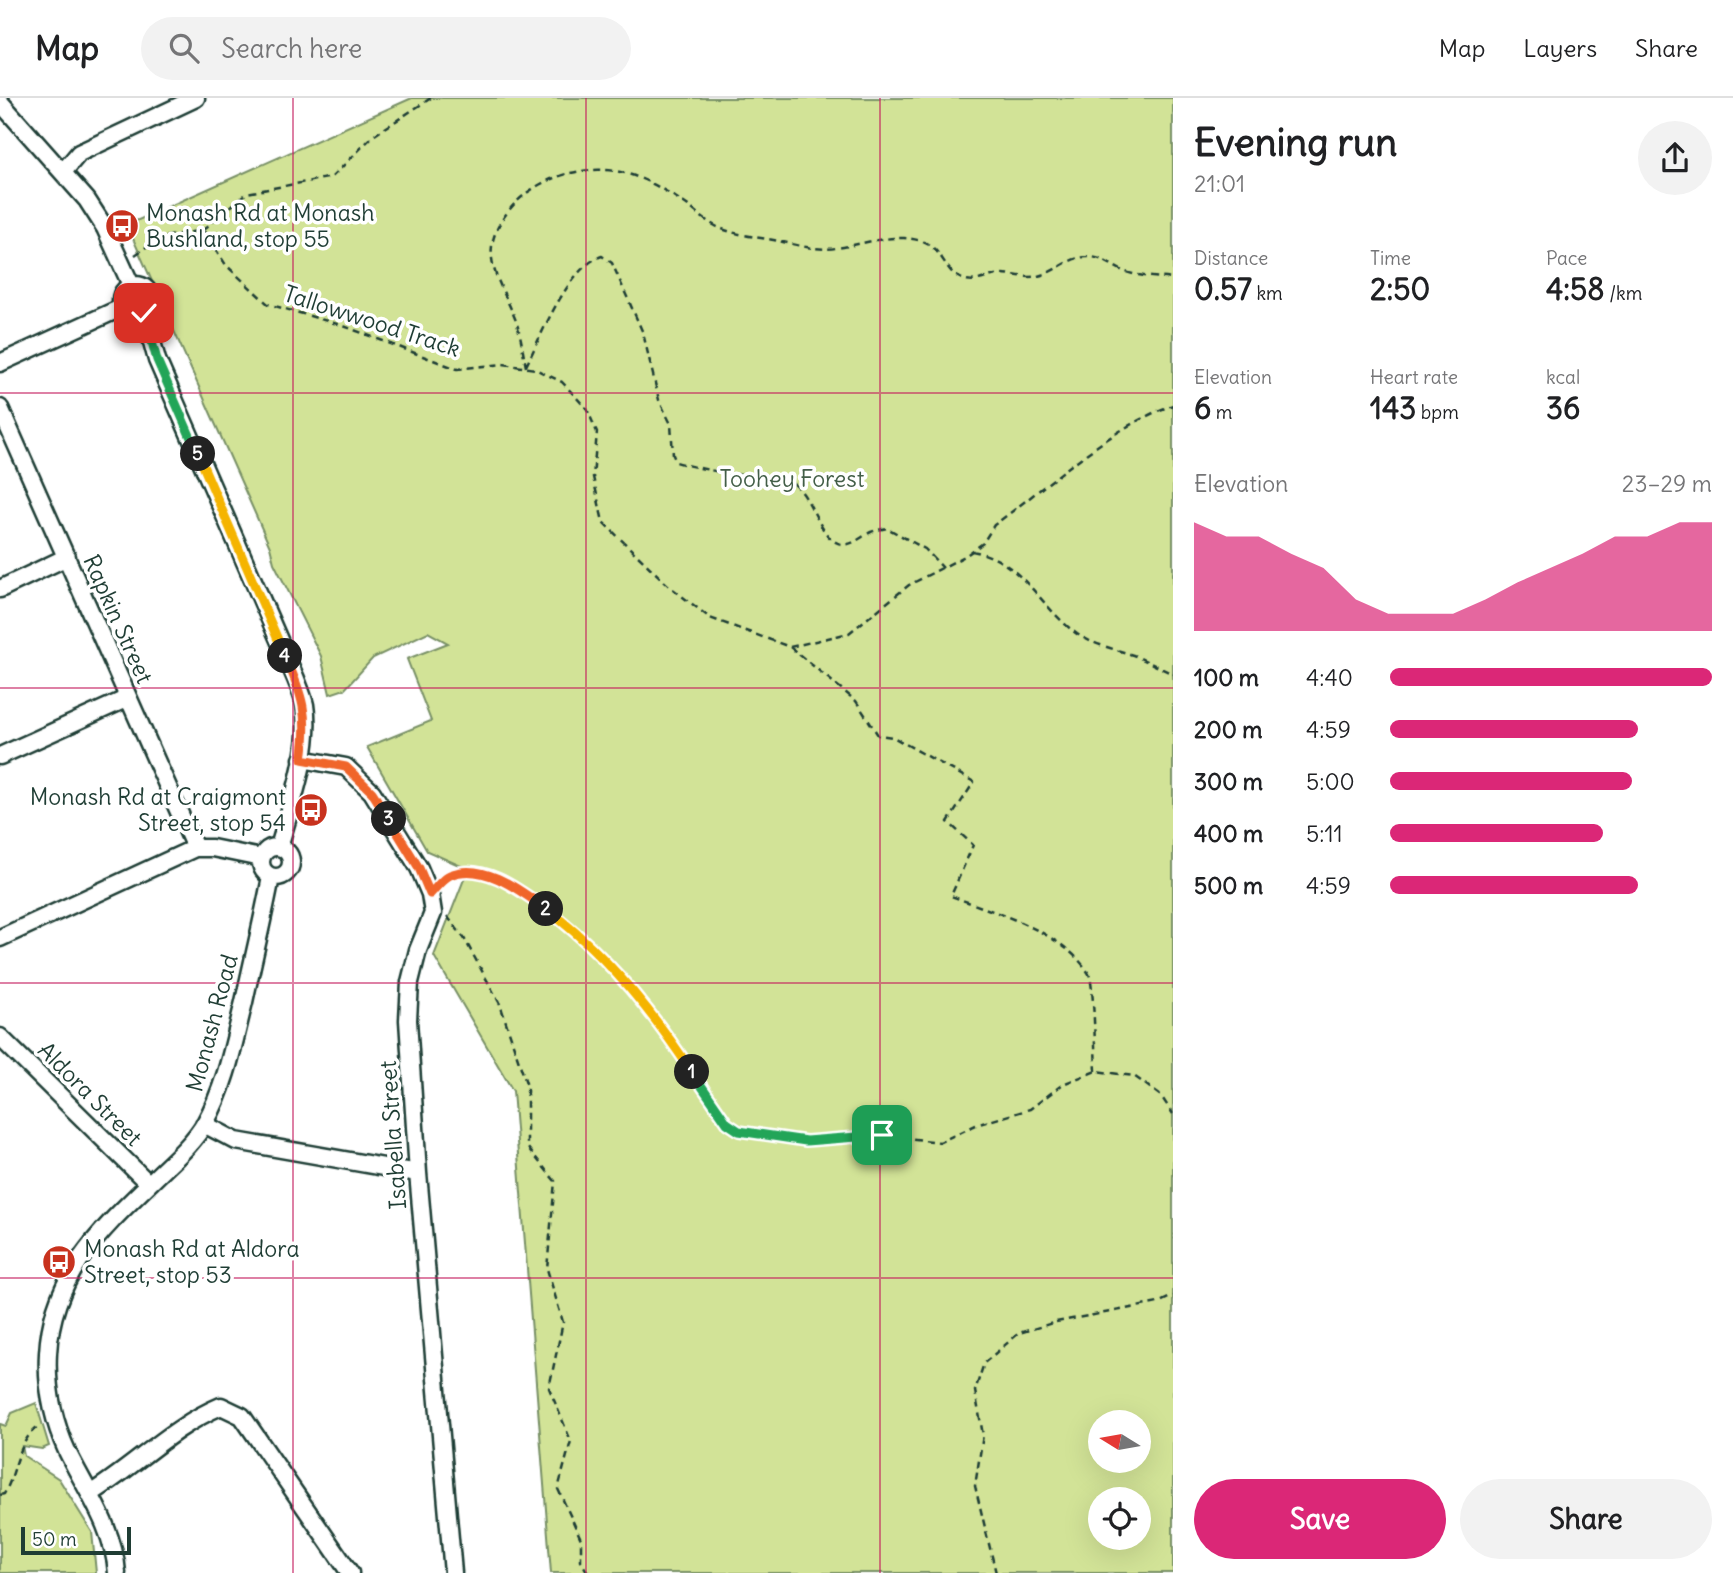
<!DOCTYPE html>
<html lang="en">
<head>
<meta charset="utf-8">
<style>
  body { margin:0; font-family:Delius,sans-serif; background:#f2f2f2; color:#202124; height:100vh; display:flex; flex-direction:column; font-size:26px; white-space:nowrap }
  * { box-sizing:border-box; margin:0 }
  p { font-size:23px; color:#757577 }
  .icon { flex:none; width:38px; height:38px; fill:none; stroke:currentColor; stroke-width:2; stroke-linecap:round; stroke-linejoin:round }
  .map { position:relative; flex:1; overflow:hidden }
  .details { display:flex; flex-direction:column; background:#fff; width:560px }
  .details>* { flex:none }
  .needle { width:46px; rotate:281deg }
  .fabs { position:absolute; left:1088px; top:1312px; display:grid; gap:14px }
  .fabs a { display:grid; place-items:center; width:63px; height:63px; border-radius:50%; background:#fff; box-shadow:0 7px 28px #0002; font-size:35px }
  .scale { position:absolute; left:21px; bottom:18px; width:110px; box-sizing:border-box; padding-left:7px; border:4px solid #1f3d34; border-top:0; font-size:19px; line-height:24px; white-space:nowrap; color:#1f3d34; -webkit-text-stroke:5px #fff; paint-order:stroke }
  .pin { position:absolute; display:grid; place-items:center; width:60px; height:60px; color:#fff; margin:-30px; border-radius:14px; box-shadow:0 4px 10px #0006 }
  .km { position:absolute; width:35px; height:35px; margin:-18px; border-radius:50%; background:#222; color:#fff; font-size:19px; line-height:35px; text-align:center }
  .round { display:grid; place-items:center; flex:none; width:74px; height:74px; border-radius:37px; background:#f2f2f2 }
  .head { display:flex; align-items:center; justify-content:space-between; height:119px; padding:0 21px }
  h1 { font-size:38px; font-weight:700; line-height:52px }
  .stats { display:grid; grid-template-columns:repeat(3,1fr); gap:10px; height:119px; padding:7px 21px }
  .stats div { display:grid; align-content:center }
  .stats b { font-size:30px; font-weight:700 }
  .stats small { font-size:19px; font-weight:400 }
  .stats p { font-size:19px }
  .chart { height:196px; padding:14px 21px }
  .chart p { display:flex; justify-content:space-between }
  .chart svg { width:100%; height:126px; margin-top:7px; fill:#db2777; opacity:.7 }
  .primary-button { display:flex; gap:14px; margin-top:auto; padding:14px 21px }
  .primary-button a { flex:1; height:80px; border-radius:42px; background:#db2777; color:#fff; font-size:28px; font-weight:700; line-height:80px; text-align:center }
  .primary-button a+a { background:#f2f2f2; color:#202124 }
  ul { padding:0 21px; list-style:none; font-size:23px }
  li { display:grid; grid-template-columns:112px 84px 1fr; align-items:center; height:52px }
  li i { height:18px; border-radius:9px; background:#db2777 }
  header { display:flex; align-items:center; gap:42px; box-sizing:border-box; height:98px; padding:0 35px; background:#fff; border-bottom:2px solid #e0e0e0 }
  header strong { font-size:33px }
  nav { display:flex; gap:38px; margin-inline-start:auto; font-size:24px }
  .search { width:490px; height:63px; background:#f2f2f2; display:flex; align-items:center; gap:18px; box-sizing:border-box; padding:0 24px; border-radius:38px; color:#757577; font-size:26px }
  main { display:flex; flex:1; min-height:0 }
  .map>svg:first-child { display:block }
  .green { fill:#d2e397; stroke:#789066; stroke-width:2; fill-rule:evenodd }
  .lines { fill:none; stroke-linecap:round; stroke-linejoin:round }
  .minor-casing { stroke:#1f3d34; stroke-width:21 }
  .path { stroke:#1f3d34; stroke-width:2.5; stroke-dasharray:7 5; stroke-linecap:butt }
  .minor { stroke:#fff; stroke-width:16 }
  .split-1-casing { stroke:#fff; stroke-width:14 }
  .split-2-casing { stroke:#fff; stroke-width:14 }
  .split-3-casing { stroke:#fff; stroke-width:14 }
  .split-4-casing { stroke:#fff; stroke-width:14 }
  .split-5-casing { stroke:#fff; stroke-width:14 }
  .split-6-casing { stroke:#fff; stroke-width:14 }
  .split-1 { stroke:#22a559; stroke-width:9 }
  .split-2 { stroke:#f5b400; stroke-width:9 }
  .split-3 { stroke:#f0652b; stroke-width:9 }
  .split-4 { stroke:#f0652b; stroke-width:9 }
  .split-5 { stroke:#f5b400; stroke-width:9 }
  .split-6 { stroke:#22a559; stroke-width:9 }
  .grid { fill:none; stroke:#c2185b; stroke-width:2; stroke-opacity:0.55 }
  .labels { text-anchor:middle; stroke-width:7; stroke-linejoin:round; paint-order:stroke }
  .poi-label { font-size:23px; fill:#1f3d34; stroke:#fff; text-anchor:start }
  .street-label { font-size:23px; fill:#1f3d34; stroke:#fff }
  .park-label { font-size:23px; fill:#435e48; stroke:#fff }
</style>
</head>
<body>
<header>
<strong>Map</strong>
<div class="search"><svg class="icon" aria-label="search" viewBox="0 0 24 24"><circle cx="10" cy="10" r="6"/><path d="M15 15l6 6"/></svg>Search here</div>
<nav><a>Map</a><a>Layers</a><a>Share</a></nav>
</header>
<main>
<div class="map">
<svg width="1173" height="1475" viewBox="0 0 1173 1475">
  <rect width="100%" height="100%" fill="#fff"/>
  <filter id="ink" filterUnits="userSpaceOnUse"><feTurbulence type="fractalNoise" baseFrequency=".0143" numOctaves="2"/><feDisplacementMap in="SourceGraphic" scale="14" xChannelSelector="R" yChannelSelector="G"/><feConvolveMatrix kernelMatrix="1 2 1 2 8 2 1 2 1" color-interpolation-filters="sRGB"/></filter>
  <g filter="url(#ink)">
    <path class="green" d="M 412,0 L 1173,0 L 1173,1475 L 551,1475 L 513,993 L 434,858 L 468,771 L 427,753 L 367,649 L 431,623 L 407,561 L 448,545 L 428,534 L 373,560 L 345,591 L 330,596 L 321,558 L 274,465 L 270,449 L 127,127 ZM 1101,1325 L 1139,1325 L 1139,1363 L 1101,1363 ZM 1101,1402 L 1139,1402 L 1139,1440 L 1101,1440 Z
      M 36,1305 L 49,1348 L 42,1351 L 22,1348 L 24,1358 L 59,1381 L 82,1418 L 92,1434 L 96,1475 L 0,1475 L 0,1326 L 6,1328 L 12,1315 Z"/>
    <g class="lines">
      <g class="minor-casing">
        <path id="minor" d="M 0,4 L 87,102 L 105,130 L 131,187
          M 63,74 L 79,55 L 196,0
          M121 202a15 15 0 1 1 30 0a15 15 0 1 1-30 0Z
          M 144,215 L 157,262 L 296,581 C 299,589 303,598 305,607 C 312,651 291,707 279,749
          M 0,265 L 123,209
          M 0,310 L 195,750
          M 0,491 L 67,459
          M 0,658 L 128,600
          M 302,661 L 346,669 L 372,694 L 419,770 L 430,796 L 433,815 L 418,852 L 410,884 L 408,922 L 418,1075 L 453,1475
          M261 764a15 15 0 1 1 30 0a15 15 0 1 1-30 0Z
          M 0,840 L 195,750 L 212,750 L 261,760
          M 0,939 L 149,1086
          M 204,1026 L 236,1043 L 418,1075
          M 90,1396 C 134,1369 173,1328 221,1308 L 242,1318 L 350,1475
          M 117,1475 C 114,1430 86,1392 67,1353 C 53,1322 46,1290 48,1255 C 52,1178 99,1134 152,1083 C 170,1065 192,1047 205,1025 C 226,988 234,944 244,904 C 253,862 263,821 271,779"/>
      </g>
      <path class="path" d="M 203,132 L 247,95 L 332,79 L 373,38 L 431,0
        M 135,157 L 159,140 L 203,132 L 226,167 L 268,206 L 341,227 L 457,271 L 503,266 L 535,271 L 562,284 L 587,311 L 597,334 L 593,379 L 603,424 L 669,488 L 710,520 L 790,549 L 856,603 L 878,637 L 893,639 L 974,684 L 948,724 L 973,747 L 951,798 C 994,814 1065,834 1089,876 C 1094,886 1095,957 1096,973
        M 526,268 C 541,238 568,169 602,158 L 612,165 L 643,235 L 659,302 L 671,326 L 673,357 L 676,364 C 697,370 718,374 740,377 C 755,378 774,376 788,382 C 813,394 818,443 842,446 C 853,448 862,438 871,434 C 876,432 882,431 887,430 L 925,451 L 943,470
        M 526,269 C 523,254 521,237 516,223 C 499,179 474,155 510,111 C 532,84 570,70 605,72 C 634,73 664,91 687,107 C 695,113 703,121 712,126 C 730,137 758,139 779,143 C 797,147 817,153 836,150 C 859,147 880,139 904,140 C 948,142 939,176 966,182 C 979,185 989,177 1002,176 C 1014,176 1026,181 1038,178 C 1056,174 1068,159 1087,159 C 1102,158 1112,169 1126,174 C 1140,179 1158,179 1173,181
        M 972,453 C 1022,462 1039,508 1077,536 C 1093,547 1116,551 1133,557 C 1147,563 1160,570 1173,576
        M 790,549 L 849,535 L 909,487 L 965,458 L 983,445 L 994,427 C 1049,387 1108,330 1173,307
        M 442,784 C 486,738 610,863 637,897 C 670,937 698,982 727,1025 L 739,1033 L 806,1043 L 882,1037 L 940,1044 L 976,1027 L 1030,1011 L 1063,986 L 1096,973 L 1134,978 L 1161,998 L 1173,1016
        M 447,818 L 464,840 L 500,906 L 527,988 L 527,1049 L 555,1083 L 547,1171 L 563,1224 L 549,1290 L 571,1343 L 558,1391 L 581,1441 L 581,1463 L 588,1475
        M 0,1397 L 4,1396 C 17,1374 17,1342 40,1327
        M 996,1475 L 975,1388 L 983,1337 L 975,1293 L 984,1265 L 1019,1235 L 1056,1224 L 1158,1205 L 1173,1198"/>
      <use href="#minor" class="minor"/>
    </g>
  </g>
  <g class="lines" filter="url(#ink)">
    <g class="split-1-casing">
      <path id="split-1" d="M 692,974 L 727,1025 L 739,1033 L 806,1043 L 882,1037"/>
    </g>
    <g class="split-2-casing">
      <path id="split-2" d="M 546,811 C 605,854 652,913 692,974"/>
    </g>
    <g class="split-3-casing">
      <path id="split-3" d="M 389,721 L 419,770 L 430,796 C 436,790 443,780 450,777 C 483,763 521,793 546,811"/>
    </g>
    <g class="split-4-casing">
      <path id="split-4" d="M 285,558 C 303,598 309,617 302,661 L 346,669 L 372,694 L 389,721"/>
    </g>
    <g class="split-5-casing">
      <path id="split-5" d="M 198,356 L 285,558"/>
    </g>
    <g class="split-6-casing">
      <path id="split-6" d="M 144,215 L 157,262 L 198,356"/>
    </g>
    <use href="#split-1" class="split-1"/>
    <use href="#split-2" class="split-2"/>
    <use href="#split-3" class="split-3"/>
    <use href="#split-4" class="split-4"/>
    <use href="#split-5" class="split-5"/>
    <use href="#split-6" class="split-6"/>
  </g>
  <path class="grid" d="M 293,0 L 293,1475M 586,0 L 586,1475M 880,0 L 880,1475M 0,295 L 1173,295M 0,590 L 1173,590M 0,885 L 1173,885M 0,1180 L 1173,1180"/>
  <defs>
    <g id="bus-disc" transform="scale(1.75)"><circle r="9.5" fill="#c8321e" stroke="#fff"/><path d="M-5-6H5V4H4V6H2V4H-2V6H-4V4H-5ZM-3.5-4V0h7V-4ZM-3.5 1.2v1.5H-2V1.2ZM2 1.2v1.5H3.5V1.2Z" fill="#fff"/></g>
  </defs>
  <g fill-rule="evenodd">
    <use href="#bus-disc" x="122" y="128"/>
    <use href="#bus-disc" x="311" y="712"/>
    <use href="#bus-disc" x="59" y="1164"/>
  </g>
  <g class="labels">
    <g class="poi-label">
      <text x="146" y="123">Monash Rd at Monash<tspan x="146" dy="26">Bushland, stop 55</tspan></text>
      <text x="286" y="707" text-anchor="end">Monash Rd at Craigmont<tspan x="286" dy="26">Street, stop 54</tspan></text>
      <text x="84" y="1159">Monash Rd at Aldora<tspan x="84" dy="26">Street, stop 53</tspan></text>
    </g>
    <g class="street-label">
      <text transform="translate(372 223) rotate(18)" y="8">Tallowwood Track</text>
      <text transform="translate(118 521) rotate(66)" y="8">Rapkin Street</text>
      <text transform="translate(212 925) rotate(-75)" y="8">Monash Road</text>
      <text transform="translate(90 996) rotate(45)" y="8">Aldora Street</text>
      <text transform="translate(393 1037) rotate(-94)" y="8">Isabella Street</text>
    </g>
    <g class="park-label">
      <text x="792" y="389">Toohey Forest</text>
    </g>
  </g>
</svg>
<div class="fabs">
<a><svg class="needle" viewBox="-14 -14 28 28"><path d="M0-13l5 13h-10z" fill="#e53935"/><path d="M0 13l5-13h-10z" fill="#757577"/></svg></a>
<a><svg class="icon" aria-label="locate" viewBox="0 0 24 24"><circle cx="12" cy="12" r="6"/><path d="M12 2v4M12 18v4M2 12h4M18 12h4"/></svg></a>
</div>
<div class="scale">50 m</div>
<div class="pin" style="left:882px;top:1037px;background:#1e9e55"><svg class="icon" aria-label="arrive" viewBox="0 0 24 24"><path d="M6 21V4h12l-3 4 3 4H6"/></svg></div>
<div class="pin" style="left:144px;top:215px;background:#d93025"><svg class="icon" aria-label="check" viewBox="0 0 24 24"><path d="M5 12l5 5 9-10"/></svg></div>
<b class="km" style="left:692px;top:974px">1</b>
<b class="km" style="left:546px;top:811px">2</b>
<b class="km" style="left:389px;top:721px">3</b>
<b class="km" style="left:285px;top:558px">4</b>
<b class="km" style="left:198px;top:356px">5</b>
</div>
<section class="details">
<div class="head"><div><h1>Evening run</h1><p>21:01</p></div><a class="round"><svg class="icon" aria-label="share" viewBox="0 0 24 24"><path d="M12 15V3M7 8l5-5 5 5M5 13v7h14v-7"/></svg></a></div>
<div class="stats">
<div><p>Distance</p><b>0.57<small> km</small></b></div>
<div><p>Time</p><b>2:50</b></div>
<div><p>Pace</p><b>4:58<small> /km</small></b></div>
</div>
<div class="stats">
<div><p>Elevation</p><b>6<small> m</small></b></div>
<div><p>Heart rate</p><b>143<small> bpm</small></b></div>
<div><p>kcal</p><b>36</b></div>
</div>
<div class="chart"><p><span>Elevation</span>23–29 m</p>
<svg viewBox="0 0 160 44" preserveAspectRatio="none"><path d="M0 44V6L10 11L20 11L30 17L40 22L50 33L60 38L70 38L80 38L90 33L100 27L110 22L120 17L130 11L140 11L150 6L160 6V44z"/></svg>
</div>
<ul>
<li><b>100 m</b>4:40<i style="width:100%"></i></li>
<li><b>200 m</b>4:59<i style="width:77%"></i></li>
<li><b>300 m</b>5:00<i style="width:75%"></i></li>
<li><b>400 m</b>5:11<i style="width:66%"></i></li>
<li><b>500 m</b>4:59<i style="width:77%"></i></li>
</ul>
<div class="primary-button"><a>Save</a><a>Share</a></div>
</section>
</main>
</body>
</html>
